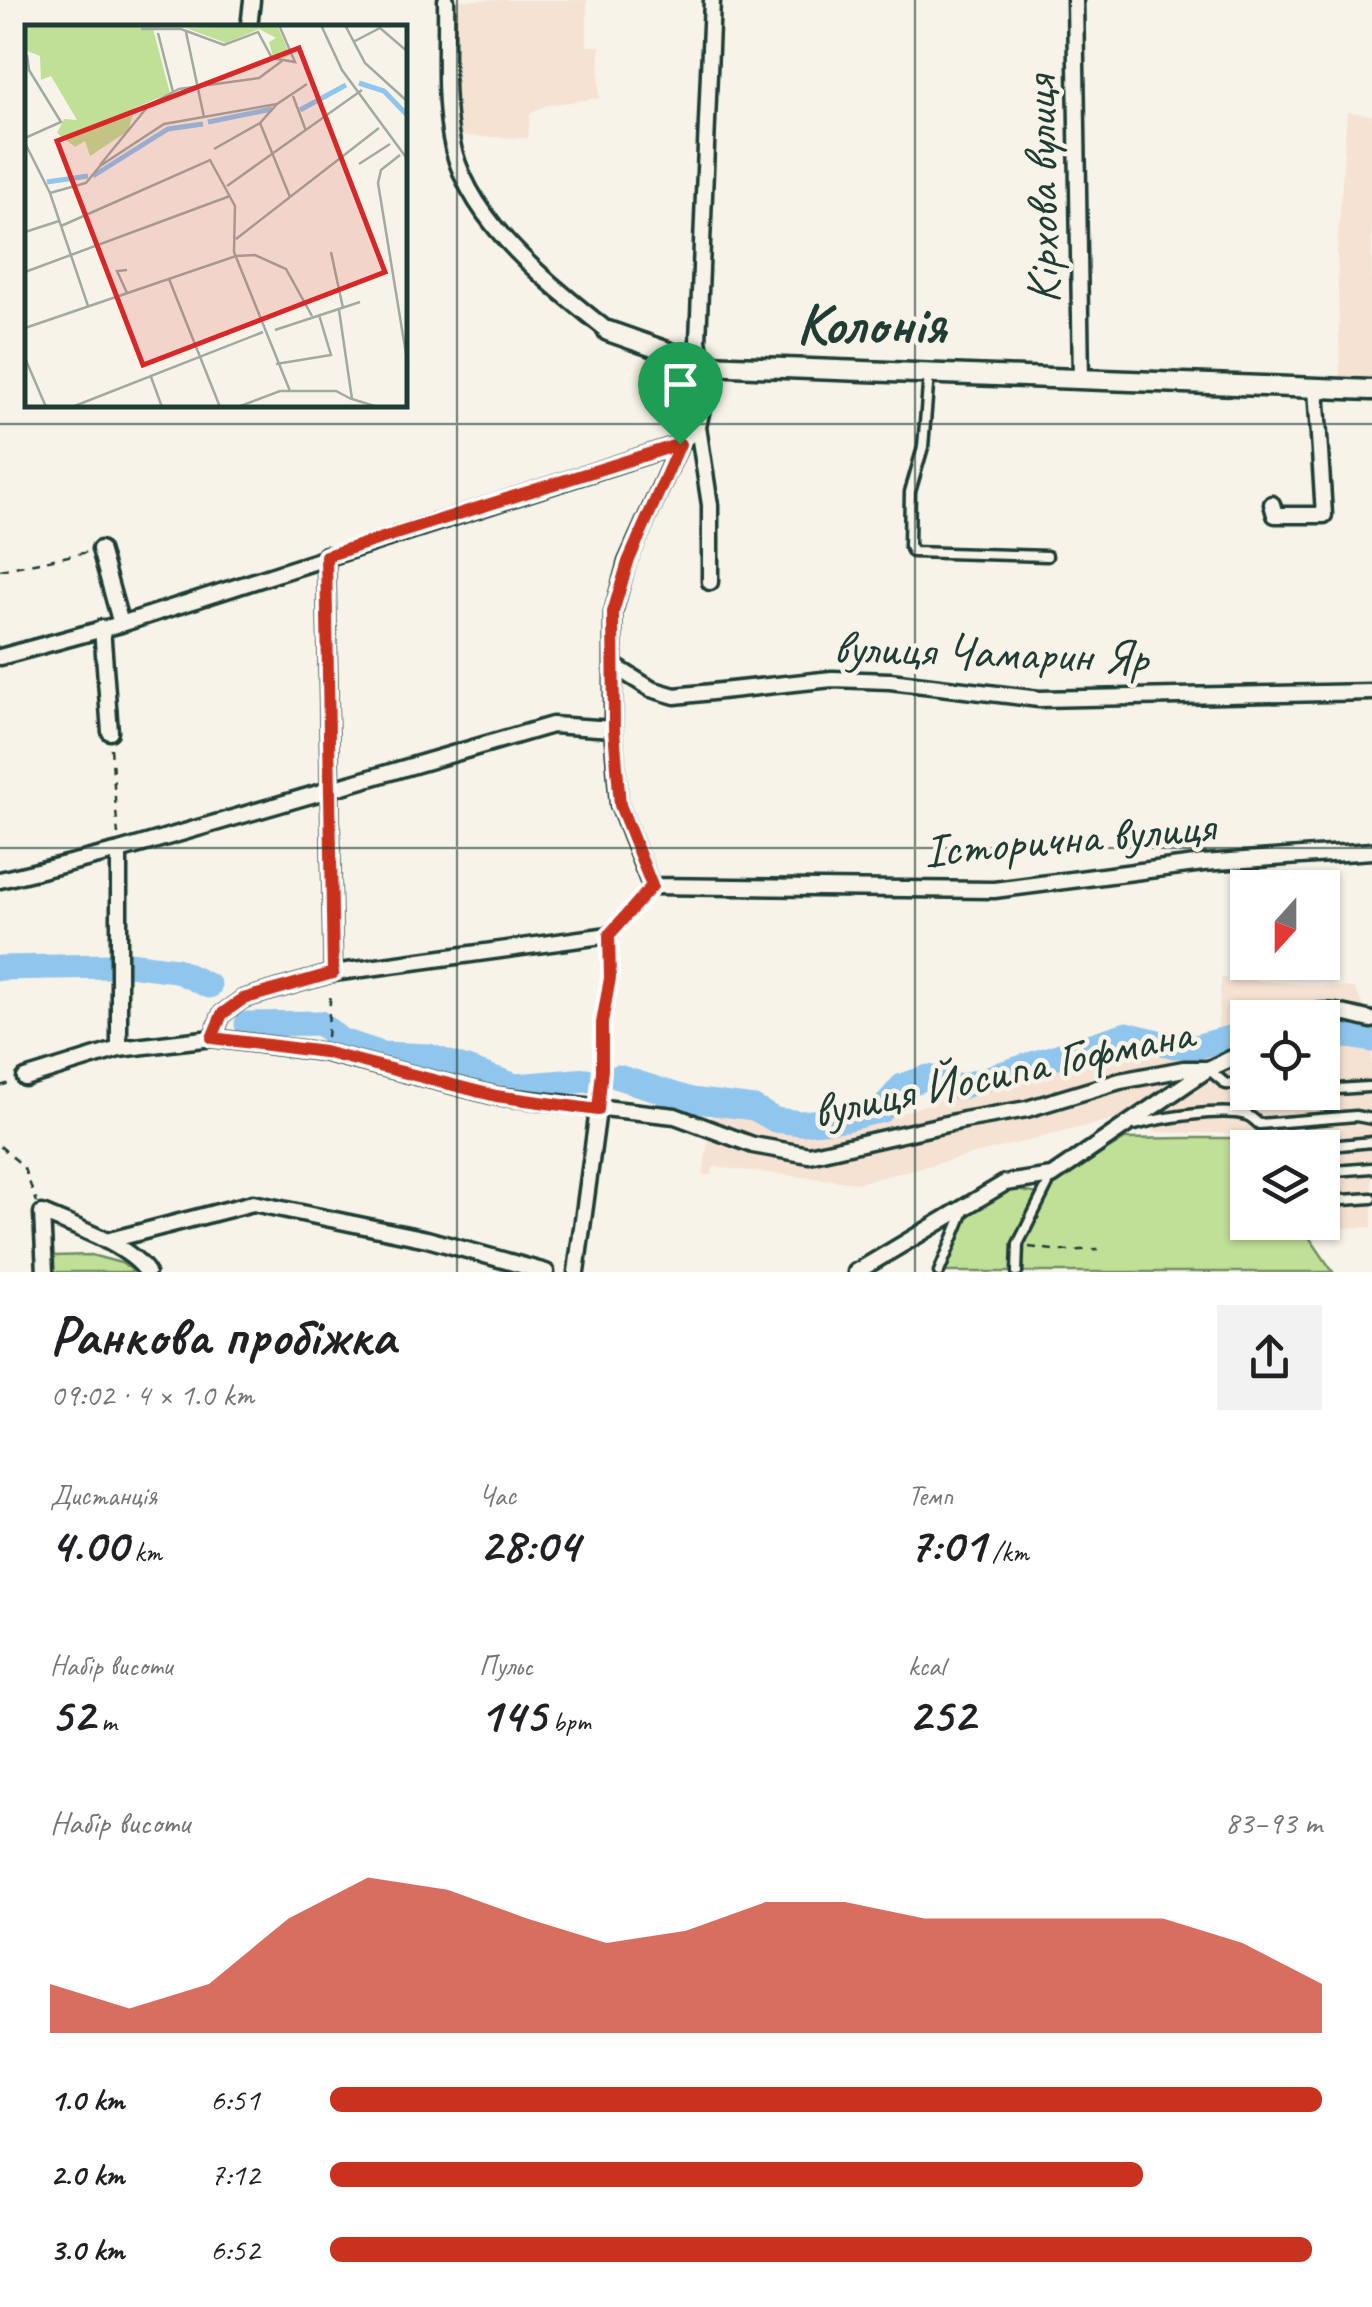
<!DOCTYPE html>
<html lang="uk">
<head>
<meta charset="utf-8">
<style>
  body { margin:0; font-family:Caveat,sans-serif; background:#f2f2f2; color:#202124; height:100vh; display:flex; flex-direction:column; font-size:38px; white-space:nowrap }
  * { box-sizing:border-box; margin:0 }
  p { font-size:32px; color:#757577 }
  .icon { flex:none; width:55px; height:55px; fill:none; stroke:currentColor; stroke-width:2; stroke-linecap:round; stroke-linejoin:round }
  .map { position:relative; height:1272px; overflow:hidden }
  .sheet { display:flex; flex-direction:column; background:#fff; flex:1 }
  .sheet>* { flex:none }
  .needle { width:65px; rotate:201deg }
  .tools { position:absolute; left:1230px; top:870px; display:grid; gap:20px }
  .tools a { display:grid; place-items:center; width:110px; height:110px; border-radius:0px; background:#fff; box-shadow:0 2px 8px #0004; font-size:50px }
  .pin { position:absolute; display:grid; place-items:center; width:85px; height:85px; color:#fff; margin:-102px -42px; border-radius:50% 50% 50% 0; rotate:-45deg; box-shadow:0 0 10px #0007 }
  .pin .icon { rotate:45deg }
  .round { display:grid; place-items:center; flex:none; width:105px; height:105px; border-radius:0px; background:#f2f2f2 }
  .overview { display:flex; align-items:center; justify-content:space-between; height:170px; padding:0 50px }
  h1 { font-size:55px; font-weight:600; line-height:75px }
  .stats { display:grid; grid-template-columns:repeat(3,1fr); gap:15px; height:170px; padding:10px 50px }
  .stats div { display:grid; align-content:center }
  .stats b { font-size:50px; font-weight:600 }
  .stats small { font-size:28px; font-weight:400 }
  .stats p { font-size:28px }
  .chart { height:280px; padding:20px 50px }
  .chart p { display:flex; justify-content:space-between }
  .chart svg { width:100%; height:180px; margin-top:10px; fill:#c8321e; opacity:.7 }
  ul { padding:0 50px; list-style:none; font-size:32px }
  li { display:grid; grid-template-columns:160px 120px 1fr; align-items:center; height:75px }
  li i { height:25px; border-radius:12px; background:#c8321e }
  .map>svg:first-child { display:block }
  .built { fill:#f5e2d3; fill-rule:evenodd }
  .green { fill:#c0df97; stroke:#708e66; stroke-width:2.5 }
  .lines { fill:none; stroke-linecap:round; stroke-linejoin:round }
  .river { stroke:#90c5ed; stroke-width:25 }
  .service-casing { stroke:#1f3d34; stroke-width:15 }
  .minor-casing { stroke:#1f3d34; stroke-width:21 }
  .tertiary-casing { stroke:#1f3d34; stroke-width:25 }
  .path { stroke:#1f3d34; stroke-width:2.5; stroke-dasharray:8 8; stroke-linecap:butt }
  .service { stroke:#f7f3e8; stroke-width:8 }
  .minor { stroke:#f7f3e8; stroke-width:14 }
  .tertiary { stroke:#f7f3e8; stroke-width:18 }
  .route-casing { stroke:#fff; stroke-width:20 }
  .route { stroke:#c8321e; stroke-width:12 }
  .grid { fill:none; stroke:#1f3d34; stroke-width:2.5; stroke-opacity:0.55 }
  .labels { text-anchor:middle; stroke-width:9; stroke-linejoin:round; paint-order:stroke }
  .street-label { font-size:48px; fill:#1f3d34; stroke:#f7f3e8 }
  .district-label { font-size:58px; font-weight:bold; fill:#1f3d34; stroke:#f7f3e8 }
  .inset-river { fill:none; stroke:#90c5ed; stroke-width:5 }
  .inset-road { fill:none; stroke:#a1aaa0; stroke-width:2.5 }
  .view { fill:#d62828; fill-opacity:0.15; stroke:#d62828; stroke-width:5 }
  .inset-edge { fill:none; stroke:#1f3d34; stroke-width:5 }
</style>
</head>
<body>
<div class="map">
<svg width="1372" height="1272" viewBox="0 0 1372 1272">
  <rect width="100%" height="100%" fill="#f7f3e8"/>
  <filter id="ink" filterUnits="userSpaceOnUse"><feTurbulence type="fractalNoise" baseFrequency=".01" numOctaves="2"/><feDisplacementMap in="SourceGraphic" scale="20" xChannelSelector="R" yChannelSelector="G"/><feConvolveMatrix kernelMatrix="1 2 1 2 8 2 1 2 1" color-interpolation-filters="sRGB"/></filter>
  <g filter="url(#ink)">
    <path class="built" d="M 454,0 L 587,0 L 587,46 L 600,46 L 599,98 L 547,105 L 530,114 L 528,138 L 454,136 Z
      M 1347,112 L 1372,115 L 1372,378 L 1340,377 L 1337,251 Z
      M 1221,978 L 1354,988 L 1372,1022 L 1372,1227 L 1318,1229 L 1317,1223 L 1322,1222 L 1322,1148 L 1248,1148 L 1246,1200 L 1239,1134 L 1155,1132 L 1143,1112 L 858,1183 L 713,1167 L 711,1175 L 703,1175 L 713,1108 L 800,1130 L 881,1120 L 963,1092 L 1074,1062 L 1158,1049 L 1174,1050 L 1217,1040 ZM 1248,1018 L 1322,1018 L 1322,1092 L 1248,1092 Z"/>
    <path class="green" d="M 1186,1138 L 1237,1138 L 1232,1228 L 1247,1214 L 1248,1222 L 1305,1223 L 1307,1234 L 1333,1272 L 944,1272 L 968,1210 L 1003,1188 L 1045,1195 L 1054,1183 L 1125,1139 Z
      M 91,1255 L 121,1263 L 136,1272 L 54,1272 L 54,1256 Z"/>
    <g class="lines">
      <path class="river" d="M 129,964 L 176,970 L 209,986
        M 0,968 L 109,966
        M 247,1024 L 320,1023 L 340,1040 L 382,1054 L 429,1056 L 516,1086 L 587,1080
        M 1322,1039 L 1343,1035 L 1372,1040
        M 618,1077 L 691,1100 L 754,1108 L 775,1120 L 801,1123 L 844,1119 L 882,1110 L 902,1086 L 928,1077 L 960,1087 L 1127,1034 L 1174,1046 L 1195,1047 L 1248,1033"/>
      <g class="service-casing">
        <path id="service" d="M 929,374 L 923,447 L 910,492 L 909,545 L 913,552 L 1047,556
          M 609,935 L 651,886
          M 1208,1069 L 1226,1084 L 1248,1085
          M 1322,1090 L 1368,1087
          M 1271,1092 L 1299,1092
          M 1135,1125 C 1159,1118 1222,1108 1246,1115 C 1251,1116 1255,1121 1259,1124 L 1356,1116 L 1372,1119
          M 1308,1148 L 1372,1142
          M 1246,1152 L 1248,1152
          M 1322,1172 L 1372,1168
          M 1329,1201 L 1372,1198
          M 939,1272 L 964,1211
          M 1017,1272 L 1018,1244 L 1052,1176"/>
      </g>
      <g class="minor-casing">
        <path id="minor" d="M 446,0 C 447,45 443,94 451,138 C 465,220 548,282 608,331
          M 712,0 L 698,341 L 707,385 L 698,427 L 680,444 L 627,562 L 613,613 L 613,729 L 619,805 L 651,886 L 994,890 L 1203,863 L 1372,851
          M 1075,0 L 1081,379
          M 249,28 L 252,0
          M 698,427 L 710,505 L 710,582
          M 1272,504 L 1275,515 L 1324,515 L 1316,388
          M 100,549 L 121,624
          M 326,555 L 333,973
          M 102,628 L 110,732
          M 0,657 L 121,624 L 680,444
          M 616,667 L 651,689 L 675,696 L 832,679 L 890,681 L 1039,699 L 1372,692
          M 0,880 L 119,851 L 552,725 L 613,729
          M 1297,1018 C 1319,1004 1348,1015 1372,1020
          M 212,1038 L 222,1014 L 243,999 L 333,973 L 609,935
          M 119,1049 L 119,851
          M 25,1078 L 119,1049 L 212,1038 L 323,1052 L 496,1096 L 675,1116 L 753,1145 L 809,1155 L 964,1120 L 1027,1109 L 1120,1081 L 1184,1069 L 1208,1069 L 1248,1051
          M 106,1241 L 253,1203 L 427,1239 L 546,1272
          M 45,1272 L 42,1213 C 72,1226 128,1244 147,1272
          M 576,1272 L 598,1110
          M 856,1272 L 1005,1183 L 1052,1176 L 1208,1069"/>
      </g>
      <g class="tertiary-casing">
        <path id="tertiary" d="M 608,331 L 705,365 L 1372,390"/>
      </g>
      <path class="path" d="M 0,570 L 88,552
        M 111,748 L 118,835
        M 327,1037 L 331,990
        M 0,1086 L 13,1082
        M 601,1092 L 601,1023 L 610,978 L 610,947
        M 0,1146 L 23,1166 L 37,1202
        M 1029,1247 L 1062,1251 L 1098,1249"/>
      <use href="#service" class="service"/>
      <use href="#minor" class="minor"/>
      <use href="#tertiary" class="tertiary"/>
    </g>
  </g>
  <g class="lines" filter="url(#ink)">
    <g class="route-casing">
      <path id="route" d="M 680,444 L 628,562 L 613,612 L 614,729 L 620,805 L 652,886 L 609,935 L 610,978 L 602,1023 L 602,1070 L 598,1110 L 496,1096 L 324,1052 L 212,1038 L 222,1014 L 243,999 L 333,973 L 326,556 Z"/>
    </g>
    <use href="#route" class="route"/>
  </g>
  <path class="grid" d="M 457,0 L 457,1272M 915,0 L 915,1272M 0,424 L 1372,424M 0,848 L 1372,848"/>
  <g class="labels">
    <g class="street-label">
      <text transform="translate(1040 190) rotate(-91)" y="17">Кірхова вулиця</text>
      <text transform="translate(991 651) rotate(2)" y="17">вулиця Чамарин Яр</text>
      <text transform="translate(1069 837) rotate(-5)" y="17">Історична вулиця</text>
      <text transform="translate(1002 1071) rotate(-12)" y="17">вулиця Йосипа Гофмана</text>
    </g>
    <g class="district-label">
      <text x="871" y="343">Колонія</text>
    </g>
  </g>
  <g transform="translate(25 25)">
    <rect width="382" height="382" fill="#f7f3e8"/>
    <path d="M 0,0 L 149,0 L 128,4 L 145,68 L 110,83 L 103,106 L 65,131 L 60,116 L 50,122 L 32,108 L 39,94 L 52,95 L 26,51 L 16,55 L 15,31 L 0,25 ZM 252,0 L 265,30 L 259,33 L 248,32 L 244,17 L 251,13 L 234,4 L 201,18 L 161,3 Z" fill="#c0df97"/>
    <path class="inset-river" d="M 334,58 L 359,66 L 383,91M 275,85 L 321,60M 183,97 L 247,84M 68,151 L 143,104 L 178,99M 22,157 L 63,151"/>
    <path class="inset-road" d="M 296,0 L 317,45 L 383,135M 320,0 L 340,38 L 383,77M 116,4 L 156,4 L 199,20 L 233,7 L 247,33 L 270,37 L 254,0M 161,7 L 179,92M 133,8 L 148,67M 328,17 L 355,3 L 383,27M 268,71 L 281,106M 235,98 L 265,172M 0,113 L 36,97 L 4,45 L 2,30M 0,118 L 25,168 L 63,281M 189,124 L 235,98 L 252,79M 375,130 L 356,145 L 353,158 L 383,341M 334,139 L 365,119M 75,140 L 124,80 L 154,64 L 234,53 L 257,36M 202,161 L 337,65M 25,168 L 61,158 L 75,141 L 139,99 L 252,79 L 282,59M 36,201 L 185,135 L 210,181 L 209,227 L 265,366M 0,207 L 34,196M 211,214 L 354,103M 306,227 L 318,283M 102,245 L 92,246 L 102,268M 0,247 L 205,171M 144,254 L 195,382M 314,285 L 327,374 L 353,382M 0,303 L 211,231 L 230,230 L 261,244 L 287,291M 250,305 L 335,277M 0,333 L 21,382M 251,339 L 306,330 L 294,290M 126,352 L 137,382M 47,382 L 238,307M 213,382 L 255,366 L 311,366 L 326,374"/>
    <path class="view" d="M 274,23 L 360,247 L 118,340 L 32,116 Z"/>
    <rect width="382" height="382" class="inset-edge"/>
  </g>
</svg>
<div class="tools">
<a><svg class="needle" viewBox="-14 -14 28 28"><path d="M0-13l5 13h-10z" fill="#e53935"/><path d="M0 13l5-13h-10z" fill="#757577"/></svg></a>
<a><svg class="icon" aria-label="locate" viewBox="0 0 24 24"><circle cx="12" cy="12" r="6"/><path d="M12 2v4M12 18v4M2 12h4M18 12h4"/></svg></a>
<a><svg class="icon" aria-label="layers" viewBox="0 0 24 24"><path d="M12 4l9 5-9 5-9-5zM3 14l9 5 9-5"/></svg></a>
</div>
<div class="pin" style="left:680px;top:444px;background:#1e9e55"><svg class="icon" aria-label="arrive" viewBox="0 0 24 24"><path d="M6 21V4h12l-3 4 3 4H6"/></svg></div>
</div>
<section class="sheet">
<div class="overview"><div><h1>Ранкова пробіжка</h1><p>09:02 · 4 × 1.0 km</p></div><a class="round"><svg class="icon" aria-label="share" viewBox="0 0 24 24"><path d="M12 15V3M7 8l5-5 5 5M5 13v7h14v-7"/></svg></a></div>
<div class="stats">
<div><p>Дистанція</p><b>4.00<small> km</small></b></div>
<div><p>Час</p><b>28:04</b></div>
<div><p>Темп</p><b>7:01<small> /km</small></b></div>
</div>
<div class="stats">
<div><p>Набір висоти</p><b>52<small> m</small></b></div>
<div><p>Пульс</p><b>145<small> bpm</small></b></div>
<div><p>kcal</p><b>252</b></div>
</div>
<div class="chart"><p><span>Набір висоти</span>83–93 m</p>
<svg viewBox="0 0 160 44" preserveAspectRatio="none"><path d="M0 44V32L10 38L20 32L30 16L40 6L50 9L60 16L70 22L80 19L90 12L100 12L110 16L120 16L130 16L140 16L150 22L160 32V44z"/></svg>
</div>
<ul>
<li><b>1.0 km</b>6:51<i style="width:100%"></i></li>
<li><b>2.0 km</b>7:12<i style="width:82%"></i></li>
<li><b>3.0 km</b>6:52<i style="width:99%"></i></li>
</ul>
</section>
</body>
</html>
